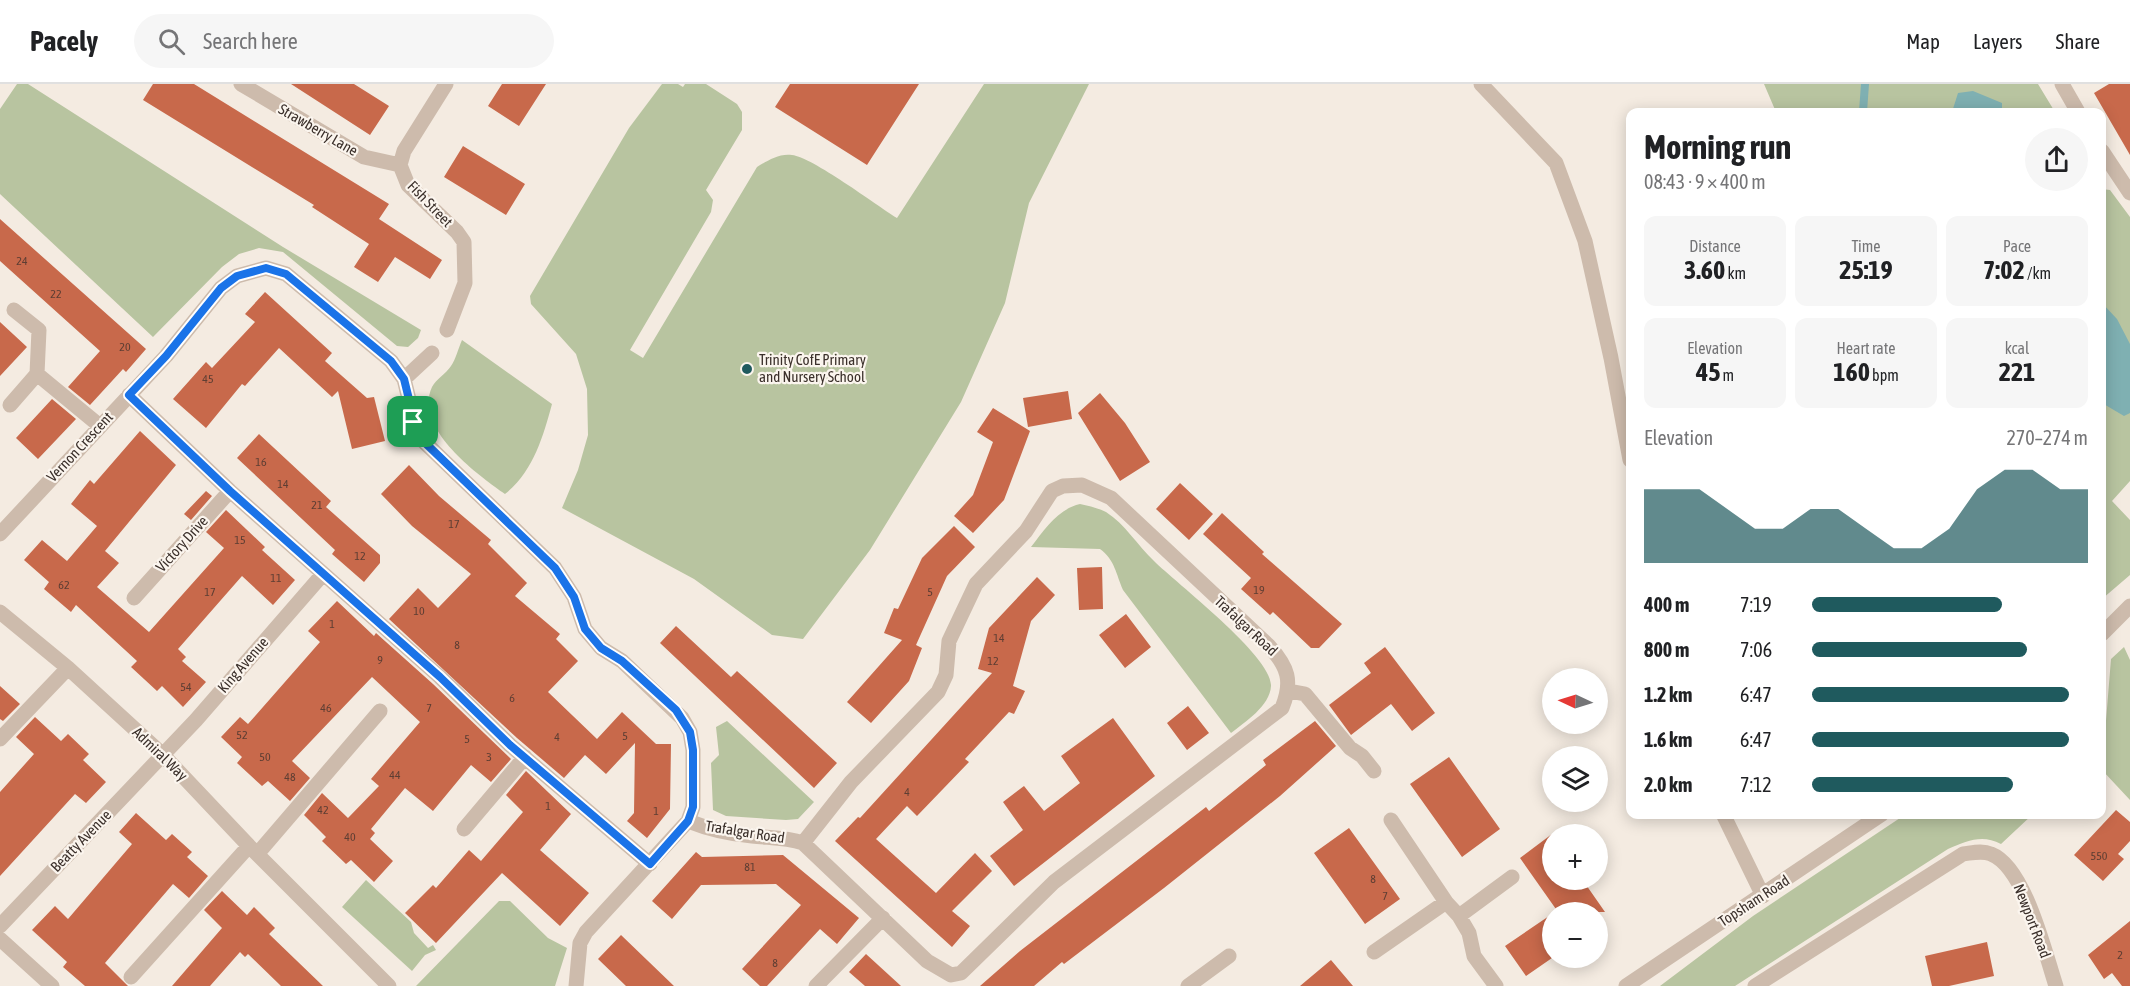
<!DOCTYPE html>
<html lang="en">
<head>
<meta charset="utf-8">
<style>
  body { margin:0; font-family:"Asap Condensed",sans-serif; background:#f6f6f6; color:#202124; height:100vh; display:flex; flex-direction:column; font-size:22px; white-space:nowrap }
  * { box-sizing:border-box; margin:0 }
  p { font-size:20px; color:#757577 }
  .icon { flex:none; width:33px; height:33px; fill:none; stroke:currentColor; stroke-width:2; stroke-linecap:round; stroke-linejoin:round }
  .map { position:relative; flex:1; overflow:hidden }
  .details { position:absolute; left:1626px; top:24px; width:480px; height:711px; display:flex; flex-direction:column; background:#fff; border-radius:12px; box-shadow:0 3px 15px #0003 }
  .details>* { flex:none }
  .needle { width:39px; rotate:274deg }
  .tools { position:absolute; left:1542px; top:584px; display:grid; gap:12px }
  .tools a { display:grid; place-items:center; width:66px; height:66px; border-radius:50%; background:#fff; box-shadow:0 3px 15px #0003; font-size:30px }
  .pin { position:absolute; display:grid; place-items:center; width:51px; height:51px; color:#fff; margin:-26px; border-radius:12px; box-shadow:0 3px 9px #0006 }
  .round { display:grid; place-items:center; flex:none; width:63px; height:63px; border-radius:32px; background:#f6f6f6 }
  .summary { display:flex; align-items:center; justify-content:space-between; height:102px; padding:0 18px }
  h1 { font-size:33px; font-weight:700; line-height:45px }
  .stats { display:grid; grid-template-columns:repeat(3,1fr); gap:9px; height:102px; padding:6px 18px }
  .stats div { display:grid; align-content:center; border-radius:12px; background:#f6f6f6; text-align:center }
  .stats b { font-size:26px; font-weight:700 }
  .stats small { font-size:16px; font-weight:400 }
  .stats p { font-size:16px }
  .chart { height:168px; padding:12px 18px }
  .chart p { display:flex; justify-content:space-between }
  .chart svg { width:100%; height:108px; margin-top:6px; fill:#1f5a5e; opacity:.7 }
  ul { padding:0 18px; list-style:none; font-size:20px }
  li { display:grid; grid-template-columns:96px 72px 1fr; align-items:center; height:45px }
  li i { height:15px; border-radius:8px; background:#1f5a5e }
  header { display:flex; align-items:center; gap:36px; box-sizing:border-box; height:84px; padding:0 30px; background:#fff; border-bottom:2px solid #e0e0e0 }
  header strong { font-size:28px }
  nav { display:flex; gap:33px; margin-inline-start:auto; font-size:21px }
  .search { width:420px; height:54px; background:#f6f6f6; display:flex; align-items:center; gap:15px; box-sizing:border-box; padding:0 21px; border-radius:33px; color:#757577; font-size:22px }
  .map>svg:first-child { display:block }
  .green { fill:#b8c4a0 }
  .water { fill:#7fb0b2 }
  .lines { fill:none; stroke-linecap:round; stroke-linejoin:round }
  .stream { stroke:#7fb0b2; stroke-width:8 }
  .building { fill:#c8694b }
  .minor { stroke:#cdbbac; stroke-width:15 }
  .route-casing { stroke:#fff; stroke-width:12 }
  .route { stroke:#1a73e8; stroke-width:8 }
  .poi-dot { fill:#1f5a5e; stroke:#fbf5ee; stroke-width:2 }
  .labels { text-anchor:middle; stroke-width:4.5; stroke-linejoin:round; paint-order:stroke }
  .number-label { font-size:12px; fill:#5e3e33 }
  .street-label { font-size:15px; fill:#3b302b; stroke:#fbf5ee }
  .poi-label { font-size:15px; fill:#3b302b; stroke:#fbf5ee; text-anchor:start }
</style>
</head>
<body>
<header>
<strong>Pacely</strong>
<div class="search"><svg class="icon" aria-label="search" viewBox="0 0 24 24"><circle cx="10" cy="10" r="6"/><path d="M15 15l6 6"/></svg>Search here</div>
<nav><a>Map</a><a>Layers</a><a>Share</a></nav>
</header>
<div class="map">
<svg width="2130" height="902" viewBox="0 0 2130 902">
  <rect width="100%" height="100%" fill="#f4ebe1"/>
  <path class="green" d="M 17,0 L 28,0 L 283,163 L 421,246 L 418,254 L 408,263 L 397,262 L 283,168 L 259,164 L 239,170 L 222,183 L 153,253 L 0,110 L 0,25 Z
    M 662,0 L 678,0 L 683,3 L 685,0 L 706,0 L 737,20 L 742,28 L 742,46 L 706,106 L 713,116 L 711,128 L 630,266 L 643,274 L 757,83 C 767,77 779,69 792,71 C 812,73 876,121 897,134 L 984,0 L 1089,0 L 1029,119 L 1005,219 L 961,318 L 870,466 L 803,555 L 772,551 L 694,495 L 562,424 L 578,386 L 588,351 L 587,305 L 576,270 L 531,220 L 530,212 L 629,44 Z
    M 1764,0 L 2038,0 L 2055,28 L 1776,28 Z
    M 2102,105 L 2110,106 L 2130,133 L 2130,397 L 2112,417 L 2130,436 L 2130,491 L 2102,515 Z
    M 462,256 L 552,320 C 543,353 533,388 505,410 C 478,391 413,344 432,303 C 436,295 446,290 451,282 C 456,275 458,265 462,256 Z
    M 1080,420 C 1089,422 1098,424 1106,428 C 1125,440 1138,462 1154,477 C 1176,499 1273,573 1271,602 C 1270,622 1245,638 1231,649 L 1123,506 C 1116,490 1115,476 1100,465 L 1031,463 C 1045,445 1058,425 1080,420 Z
    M 2124,563 L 2130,576 L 2130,716 L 2102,686 L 2111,575 Z
    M 727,637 L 814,718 L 798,735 L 786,736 L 726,732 L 713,726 L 711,679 L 719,671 L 716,643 Z
    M 1906,730 L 2032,731 L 2001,760 C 1982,750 1967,757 1948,765 L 1735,902 L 1660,902 L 1753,832 Z
    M 366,796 L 411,838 L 414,849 L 428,864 L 433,861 L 436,866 L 425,871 L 412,887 L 342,823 Z
    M 499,817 L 510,817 L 548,854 L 567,864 L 555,902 L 416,902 Z"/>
  <path class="water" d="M 1973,7 L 2002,19 L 2002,28 L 1952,28 L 1958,9 Z
    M 2102,219 L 2117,235 L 2130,260 L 2130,329 L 2124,332 L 2102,319 Z"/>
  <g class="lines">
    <path class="stream" d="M 1863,28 L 1865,0"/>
  </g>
  <path class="building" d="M 153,0 L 194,0 L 389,120 L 379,135 L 442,176 L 430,195 L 395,173 L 378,198 L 354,183 L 369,160 L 312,123 L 314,121 L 143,16 Z
    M 291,0 L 354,0 L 389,22 L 370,51 Z
    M 502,0 L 546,0 L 519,42 L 488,22 Z
    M 790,0 L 919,0 L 867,81 L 775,23 Z
    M 2109,0 L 2130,0 L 2130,71 L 2094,9 Z
    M 463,62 L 525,100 L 506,131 L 444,93 Z
    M 0,135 L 146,265 L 126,288 L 123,285 L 90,321 L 68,303 L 100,267 L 0,177 Z
    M 265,208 L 332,269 L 325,277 L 367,314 L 374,313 L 385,357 L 352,365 L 338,307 L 332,313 L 279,264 L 245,302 L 242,300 L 206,344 L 173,315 L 206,278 L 212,284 L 255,238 L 245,230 Z
    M 0,238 L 27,263 L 0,292 Z
    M 1068,307 L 1072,335 L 1028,343 L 1023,314 Z
    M 1100,309 L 1125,339 L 1150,378 L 1120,397 L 1078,329 Z
    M 52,315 L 76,335 L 38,375 L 16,354 Z
    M 993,324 L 1030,347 L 1004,416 L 973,449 L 954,432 L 973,411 L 993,358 L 977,348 Z
    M 140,347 L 176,381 L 105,467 L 119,479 L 97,503 L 149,548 L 224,464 L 206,448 L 226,426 L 265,463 L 262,466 L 295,496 L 273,521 L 242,492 L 178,565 L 186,573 L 182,577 L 206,598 L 183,623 L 162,602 L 157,607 L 131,583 L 137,577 L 76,521 L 71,528 L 44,505 L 49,498 L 24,476 L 42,456 L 67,477 L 97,442 L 71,420 L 90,396 L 94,400 Z
    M 259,350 L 331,417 L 326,423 L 380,471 L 380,479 L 364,498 L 332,470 L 335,466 L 237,374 Z
    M 409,381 L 439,412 L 491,456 L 488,460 L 527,499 L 515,512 L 560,550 L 556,555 L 578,577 L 548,608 L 597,655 L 622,628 L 656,660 L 671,660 L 670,725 L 647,754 L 627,737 L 634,729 L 635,659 L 606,690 L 585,671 L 564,694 L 517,654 L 389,535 L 418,504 L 438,524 L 471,490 L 412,442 L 381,410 Z
    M 1180,399 L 1213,430 L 1189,456 L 1156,425 Z
    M 206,407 L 212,412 L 191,436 L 184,430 Z
    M 1222,429 L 1264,468 L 1262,470 L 1342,540 L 1319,564 L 1311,564 L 1273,528 L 1270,531 L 1241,505 L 1251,494 L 1203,450 Z
    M 954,442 L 975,463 L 947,492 L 916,561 L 922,564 L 909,597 L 871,639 L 847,618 L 902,556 L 884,549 L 894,524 L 898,525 L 922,474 Z
    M 1102,483 L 1103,525 L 1079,526 L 1077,484 Z
    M 1037,493 L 1055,511 L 1031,537 L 1013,602 L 1025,607 L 1014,630 L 1009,628 L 965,675 L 969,678 L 917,732 L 907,722 L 876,755 L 936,809 L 975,769 L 992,787 L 952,827 L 970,842 L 952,863 L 835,757 L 858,733 L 860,734 L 992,589 L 978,585 L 989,544 Z
    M 337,517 L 374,552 L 376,549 L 433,600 L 511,675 L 491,698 L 471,681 L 433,727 L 405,704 L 371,745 L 375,749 L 370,755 L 393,777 L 374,798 L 351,776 L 346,780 L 322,757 L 326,753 L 304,731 L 322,709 L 348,734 L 379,702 L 371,695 L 420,638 L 372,593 L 292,677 L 310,694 L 290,717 L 268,697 L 262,702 L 237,679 L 242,673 L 221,653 L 240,633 L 248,640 L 320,558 L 308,547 Z
    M 1126,530 L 1151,563 L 1125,584 L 1099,551 Z
    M 676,542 L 731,593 L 737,587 L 837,679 L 814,704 L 660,559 Z
    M 1385,563 L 1435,629 L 1412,647 L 1391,620 L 1351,651 L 1329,621 L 1371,589 L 1364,579 Z
    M 0,602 L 20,620 L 3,637 L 0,635 Z
    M 1188,622 L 1209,649 L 1187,666 L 1167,639 Z
    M 35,633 L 61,657 L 68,650 L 89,670 L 83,676 L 106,698 L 86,719 L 75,710 L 0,792 L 0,708 L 34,670 L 16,653 Z
    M 1113,634 L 1155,692 L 1014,802 L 990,772 L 1023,746 L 1003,718 L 1024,702 L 1044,727 L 1080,699 L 1061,672 Z
    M 1315,637 L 1336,662 L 1280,712 L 1164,804 L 1064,880 L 1062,878 L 1034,902 L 980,902 L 1020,867 L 1206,723 L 1209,727 L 1266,681 L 1263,676 Z
    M 1449,673 L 1500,745 L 1462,773 L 1410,700 Z
    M 526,687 L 571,730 L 540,766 L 589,809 L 560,842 L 502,789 L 436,859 L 405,829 L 433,801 L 436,804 L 469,766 L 481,777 L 523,728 L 506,711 Z
    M 2116,726 L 2130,738 L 2130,757 L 2118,770 L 2124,775 L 2103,797 L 2074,771 Z
    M 136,729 L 166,756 L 172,750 L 192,768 L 187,773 L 208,792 L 189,814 L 173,800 L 105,879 L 128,902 L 85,902 L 63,883 L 67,878 L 32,846 L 55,822 L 68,835 L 132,760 L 119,748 Z
    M 1349,744 L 1400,815 L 1365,840 L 1314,769 Z
    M 1552,750 L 1552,795 L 1582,795 L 1605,828 L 1558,828 L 1520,774 Z
    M 696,768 L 702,773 L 783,771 L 859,834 L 837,860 L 820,845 L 767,902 L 760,902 L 742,885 L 801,821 L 776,800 L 701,801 L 672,835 L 652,817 Z
    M 222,807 L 247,831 L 254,823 L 275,844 L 269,850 L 323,902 L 281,902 L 248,870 L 245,873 L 240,868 L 210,902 L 172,902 L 222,844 L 204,826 Z
    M 1552,830 L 1552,874 L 1526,892 L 1505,862 Z
    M 2130,837 L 2130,902 L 2122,902 L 2112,889 L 2104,895 L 2088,871 Z
    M 621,851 L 674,902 L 626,902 L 598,875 Z
    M 1987,858 L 1994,892 L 1949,902 L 1932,902 L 1925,872 Z
    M 866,870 L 901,902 L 865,902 L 849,888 Z
    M 1331,876 L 1353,902 L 1300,902 Z"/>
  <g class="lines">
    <path class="minor" d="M 241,0 L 364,73 L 400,81
      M 446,0 L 404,67 L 400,81 L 408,101 L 457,148 L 464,158 L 465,199 L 447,246
      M 1481,0 L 1556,79 L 1585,157 L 1611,274 L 1630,376
      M 2062,0 L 2078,28
      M 2102,67 L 2130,109
      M 14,226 L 39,246 L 37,290 L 100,342
      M 432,269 L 404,295 L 418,352 L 555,484 L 574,513 L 585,545 L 601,564 L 622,577 L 682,634 L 690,648 L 693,666 L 693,723 L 688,737 L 586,848 L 580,859 L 576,902
      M 129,311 L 230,407 L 440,593 L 510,661 L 650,780
      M 10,321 L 37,290
      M 0,450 L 166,272 L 221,204 L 237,192 L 266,184 L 286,190 L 391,277 L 404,295
      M 134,514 L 230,407
      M 0,528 L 68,584 L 162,670 L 249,762 L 389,902
      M 2102,550 L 2130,522
      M 1289,607 L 1305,610 L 1350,664 L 1362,672 L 1374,687
      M 0,655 L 68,584
      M 1723,730 L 1763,812
      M 1391,736 L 1446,818
      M 688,737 C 708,745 730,750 752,752 C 770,754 785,753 803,759 L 927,877 L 951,891 L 961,889 L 1054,798 L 1282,624 C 1293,597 1288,583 1269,562 L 1111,414 L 1082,401 L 1063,402 L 1052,407 L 1026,447 L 976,500 L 949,557 L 946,591 L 938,608 L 851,698 L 803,759
      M 464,745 L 525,673
      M 258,769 L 380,627
      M 1459,832 L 1512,793
      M 0,842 L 196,636 L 323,490
      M 0,855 L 52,902
      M 1374,868 L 1446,818 L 1459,832 L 1469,849 L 1474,872 L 1496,902
      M 131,893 L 249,762
      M 816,902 L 883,834
      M 1188,902 L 1229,872
      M 1626,902 L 1882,730
      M 1755,902 L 1963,770 C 1972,769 1982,766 1991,770 C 2025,783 2045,869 2056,902"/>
  </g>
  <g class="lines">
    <g class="route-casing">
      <path id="route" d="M 266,184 L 286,190 L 391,277 L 404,295 L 418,352 L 555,484 L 574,513 L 585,545 L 601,564 L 622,577 L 676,626 L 690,648 L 693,666 L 693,723 L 688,737 L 650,780 L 510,661 L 440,593 L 230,407 L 129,311 L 166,272 L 221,204 L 237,192 Z"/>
    </g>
    <use href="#route" class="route"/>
  </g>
  <circle class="poi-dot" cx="747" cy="285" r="6"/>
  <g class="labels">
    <g class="number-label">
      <text x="22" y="181">24</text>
      <text x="56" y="214">22</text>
      <text x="125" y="267">20</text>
      <text x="208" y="299">45</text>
      <text x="261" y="382">16</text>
      <text x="283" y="404">14</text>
      <text x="317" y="425">21</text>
      <text x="454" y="444">17</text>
      <text x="240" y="460">15</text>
      <text x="360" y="476">12</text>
      <text x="276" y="498">11</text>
      <text x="64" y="505">62</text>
      <text x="1259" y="510">19</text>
      <text x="210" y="512">17</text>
      <text x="930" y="512">5</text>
      <text x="419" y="531">10</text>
      <text x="332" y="544">1</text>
      <text x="999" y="558">14</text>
      <text x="457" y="565">8</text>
      <text x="380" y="580">9</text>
      <text x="993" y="581">12</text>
      <text x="186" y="607">54</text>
      <text x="512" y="618">6</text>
      <text x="326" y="628">46</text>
      <text x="429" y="628">7</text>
      <text x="242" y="655">52</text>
      <text x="625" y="656">5</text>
      <text x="557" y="657">4</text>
      <text x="467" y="659">5</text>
      <text x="265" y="677">50</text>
      <text x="489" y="677">3</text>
      <text x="395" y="695">44</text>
      <text x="290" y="697">48</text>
      <text x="907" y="712">4</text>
      <text x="548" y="726">1</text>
      <text x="323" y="730">42</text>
      <text x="656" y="731">1</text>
      <text x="350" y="757">40</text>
      <text x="2099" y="776">550</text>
      <text x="750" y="787">81</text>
      <text x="1373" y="799">8</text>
      <text x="1385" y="816">7</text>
      <text x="2120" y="875">2</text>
      <text x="775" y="883">8</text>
    </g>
    <g class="street-label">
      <text transform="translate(318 46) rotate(30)" y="5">Strawberry Lane</text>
      <text transform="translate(430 120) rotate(46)" y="5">Fish Street</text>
      <text transform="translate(80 363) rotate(-47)" y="5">Vernon Crescent</text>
      <text transform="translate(182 460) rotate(-48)" y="5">Victory Drive</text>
      <text transform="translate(1246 542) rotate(43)" y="5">Trafalgar Road</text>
      <text transform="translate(243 581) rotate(-49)" y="5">King Avenue</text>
      <text transform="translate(160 670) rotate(44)" y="5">Admiral Way</text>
      <text transform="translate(745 748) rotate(9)" y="5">Trafalgar Road</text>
      <text transform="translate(81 757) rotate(-46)" y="5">Beatty Avenue</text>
      <text transform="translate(1754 817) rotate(-33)" y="5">Topsham Road</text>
      <text transform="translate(2032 837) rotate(69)" y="5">Newport Road</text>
    </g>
    <g class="poi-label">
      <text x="759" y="281">Trinity CofE Primary<tspan x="759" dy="17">and Nursery School</tspan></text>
    </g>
  </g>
</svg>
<div class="tools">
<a><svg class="needle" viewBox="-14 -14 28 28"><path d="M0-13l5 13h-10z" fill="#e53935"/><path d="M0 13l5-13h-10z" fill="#757577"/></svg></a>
<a><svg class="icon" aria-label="layers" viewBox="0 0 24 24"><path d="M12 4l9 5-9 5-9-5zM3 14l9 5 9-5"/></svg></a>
<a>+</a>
<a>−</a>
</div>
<div class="pin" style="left:413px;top:338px;background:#1e9e55"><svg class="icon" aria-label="arrive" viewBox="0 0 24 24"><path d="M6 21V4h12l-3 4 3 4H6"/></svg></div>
<section class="details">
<div class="summary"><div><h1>Morning run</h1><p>08:43 · 9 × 400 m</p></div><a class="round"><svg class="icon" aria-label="share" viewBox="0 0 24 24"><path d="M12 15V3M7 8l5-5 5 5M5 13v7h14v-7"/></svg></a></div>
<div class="stats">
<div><p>Distance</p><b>3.60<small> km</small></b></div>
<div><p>Time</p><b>25:19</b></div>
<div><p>Pace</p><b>7:02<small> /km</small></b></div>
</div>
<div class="stats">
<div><p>Elevation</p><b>45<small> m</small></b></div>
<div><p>Heart rate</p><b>160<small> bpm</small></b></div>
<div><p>kcal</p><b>221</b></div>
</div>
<div class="chart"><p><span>Elevation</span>270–274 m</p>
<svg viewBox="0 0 160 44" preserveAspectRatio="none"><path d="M0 44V14L10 14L20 14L30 22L40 30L50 30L60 22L70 22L80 30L90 38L100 38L110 30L120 14L130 6L140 6L150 14L160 14V44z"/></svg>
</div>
<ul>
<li><b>400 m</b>7:19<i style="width:69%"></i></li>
<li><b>800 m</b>7:06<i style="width:78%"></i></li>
<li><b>1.2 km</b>6:47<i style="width:93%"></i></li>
<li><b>1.6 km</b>6:47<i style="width:93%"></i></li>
<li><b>2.0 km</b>7:12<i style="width:73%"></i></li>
</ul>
</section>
</div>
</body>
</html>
